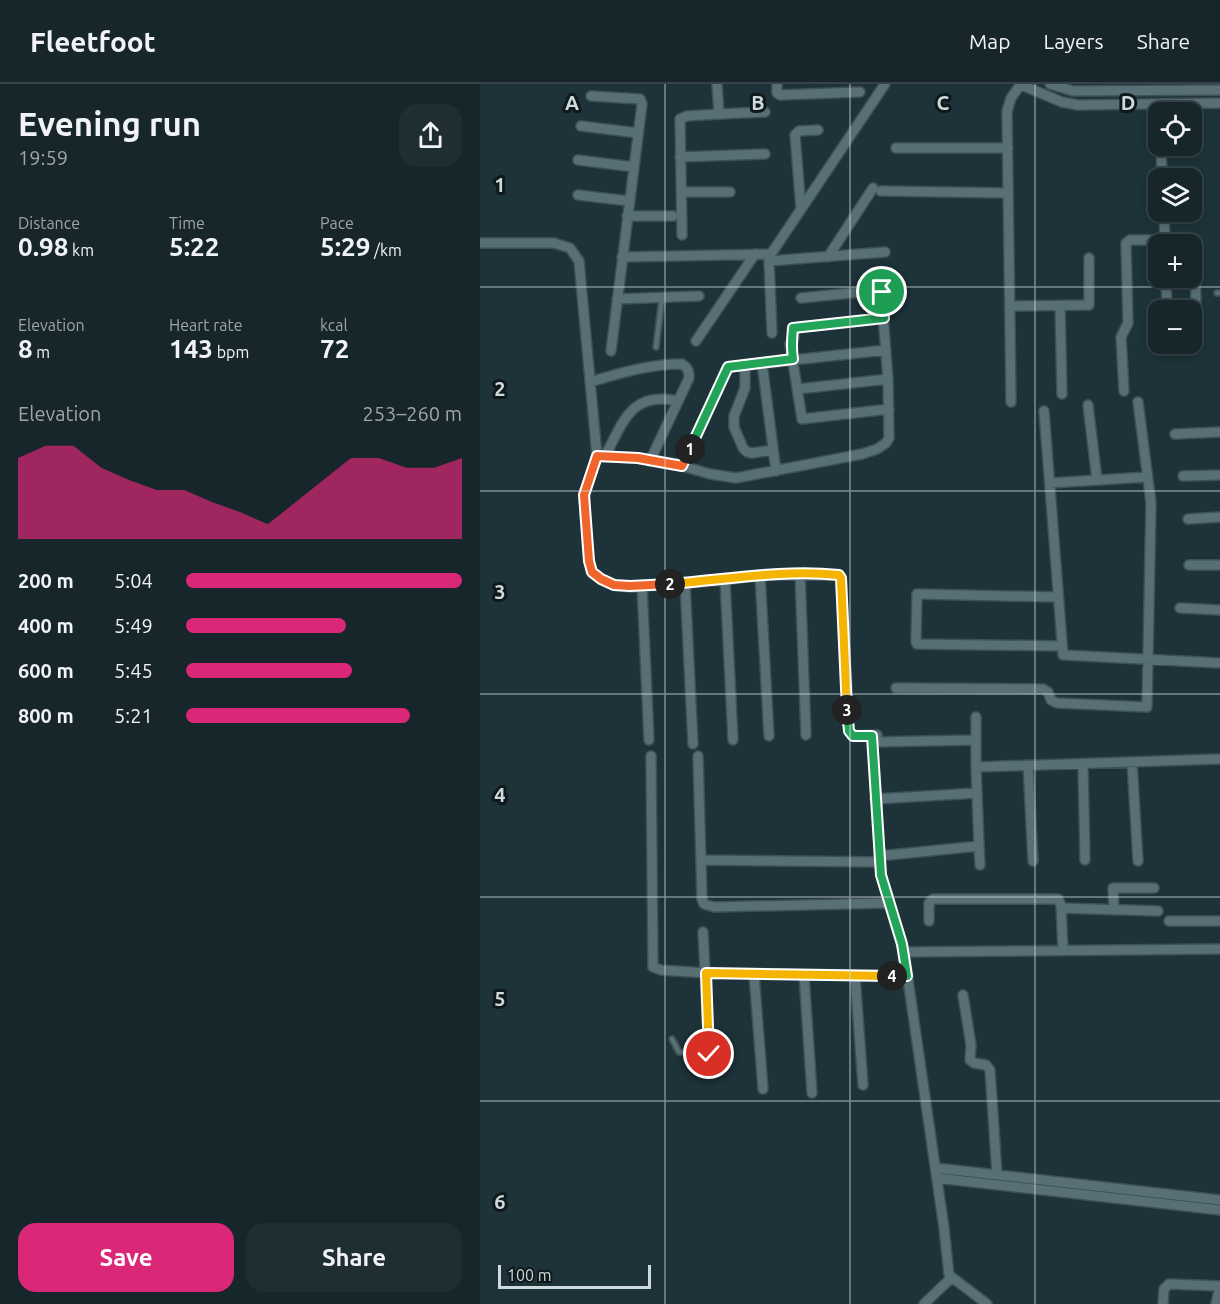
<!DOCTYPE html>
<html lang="en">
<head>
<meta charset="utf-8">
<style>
  body { margin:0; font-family:Ubuntu,sans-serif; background:#1f2e33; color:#f1f3f6; height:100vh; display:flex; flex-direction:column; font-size:22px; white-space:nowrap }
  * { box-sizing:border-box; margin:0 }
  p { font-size:20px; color:#9ea5a9 }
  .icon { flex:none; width:33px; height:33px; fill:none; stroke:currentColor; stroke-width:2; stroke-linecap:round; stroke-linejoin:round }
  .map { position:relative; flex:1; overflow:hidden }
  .side { display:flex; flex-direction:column; background:#16262b; width:480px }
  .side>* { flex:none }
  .controls { position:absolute; left:668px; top:18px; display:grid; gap:12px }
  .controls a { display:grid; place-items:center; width:54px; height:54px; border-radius:12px; background:#16262b; box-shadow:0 3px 9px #0003,0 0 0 2px #354347; font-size:30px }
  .scale { position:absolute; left:18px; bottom:15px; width:153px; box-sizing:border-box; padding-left:6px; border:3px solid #cedade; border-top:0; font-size:16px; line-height:21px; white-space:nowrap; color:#cedade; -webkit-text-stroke:4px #0f181b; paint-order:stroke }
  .pin { position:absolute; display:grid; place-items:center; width:51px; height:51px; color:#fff; margin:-26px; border:3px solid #fff; border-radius:50%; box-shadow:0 2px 6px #0007 }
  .km { position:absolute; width:30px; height:30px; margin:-15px; border-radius:50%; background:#222; color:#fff; font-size:16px; line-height:30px; text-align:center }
  .round { display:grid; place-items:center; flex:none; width:63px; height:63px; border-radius:18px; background:#1f2e33 }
  .head { display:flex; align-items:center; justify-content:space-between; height:102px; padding:0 18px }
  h1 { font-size:33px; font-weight:700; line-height:45px }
  .stats { display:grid; grid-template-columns:repeat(3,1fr); gap:9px; height:102px; padding:6px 18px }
  .stats div { display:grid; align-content:center }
  .stats b { font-size:26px; font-weight:700 }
  .stats small { font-size:16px; font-weight:400 }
  .stats p { font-size:16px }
  .chart { height:168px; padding:12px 18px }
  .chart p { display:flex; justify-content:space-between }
  .chart svg { width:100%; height:108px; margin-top:6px; fill:#db2777; opacity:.7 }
  .button { display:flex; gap:12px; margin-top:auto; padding:12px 18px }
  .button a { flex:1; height:69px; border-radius:18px; background:#db2777; color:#fff; font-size:24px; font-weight:700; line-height:69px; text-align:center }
  .button a+a { background:#1f2e33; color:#f1f3f6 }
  ul { padding:0 18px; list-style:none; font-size:20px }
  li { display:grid; grid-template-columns:96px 72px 1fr; align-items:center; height:45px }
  li i { height:15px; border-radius:8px; background:#db2777 }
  header { display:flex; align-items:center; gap:36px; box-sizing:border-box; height:84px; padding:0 30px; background:#16262b; border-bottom:2px solid #354347 }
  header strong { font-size:28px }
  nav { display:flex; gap:33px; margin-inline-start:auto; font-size:21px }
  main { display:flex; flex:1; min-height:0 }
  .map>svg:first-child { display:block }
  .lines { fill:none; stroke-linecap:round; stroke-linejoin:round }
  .lane-casing { stroke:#3d5055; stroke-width:8 }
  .street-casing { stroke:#3d5055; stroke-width:12 }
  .lane { stroke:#586f76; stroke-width:4.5 }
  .street { stroke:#586f76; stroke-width:9 }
  .split-1-casing { stroke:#fff; stroke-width:12 }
  .split-2-casing { stroke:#fff; stroke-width:12 }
  .split-3-casing { stroke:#fff; stroke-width:12 }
  .split-4-casing { stroke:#fff; stroke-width:12 }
  .split-5-casing { stroke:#fff; stroke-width:12 }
  .split-1 { stroke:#22a559; stroke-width:8 }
  .split-2 { stroke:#f0652b; stroke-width:8 }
  .split-3 { stroke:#f5b400; stroke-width:8 }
  .split-4 { stroke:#22a559; stroke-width:8 }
  .split-5 { stroke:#f5b400; stroke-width:8 }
  .grid { fill:none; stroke:#cedade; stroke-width:1.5; stroke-opacity:0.55 }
  .grid-label { font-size:20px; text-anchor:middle; font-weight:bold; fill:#cedade; stroke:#0f181b; stroke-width:6; stroke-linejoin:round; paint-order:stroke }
</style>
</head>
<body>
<header>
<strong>Fleetfoot</strong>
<nav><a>Map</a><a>Layers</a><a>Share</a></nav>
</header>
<main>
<section class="side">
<div class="head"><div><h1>Evening run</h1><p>19:59</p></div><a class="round"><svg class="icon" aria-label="share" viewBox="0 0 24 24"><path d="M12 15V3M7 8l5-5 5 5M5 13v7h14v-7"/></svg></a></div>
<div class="stats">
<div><p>Distance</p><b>0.98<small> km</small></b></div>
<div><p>Time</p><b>5:22</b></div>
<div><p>Pace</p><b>5:29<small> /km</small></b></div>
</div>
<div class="stats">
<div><p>Elevation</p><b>8<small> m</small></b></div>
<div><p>Heart rate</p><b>143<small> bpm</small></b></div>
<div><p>kcal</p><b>72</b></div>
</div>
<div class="chart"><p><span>Elevation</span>253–260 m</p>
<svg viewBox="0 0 160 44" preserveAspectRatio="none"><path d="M0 44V11L10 6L20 6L30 15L40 20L50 24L60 24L70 29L80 33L90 38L100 29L110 20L120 11L130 11L140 15L150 15L160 11V44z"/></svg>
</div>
<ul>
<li><b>200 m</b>5:04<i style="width:100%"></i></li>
<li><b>400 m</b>5:49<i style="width:58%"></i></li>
<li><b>600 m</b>5:45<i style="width:60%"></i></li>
<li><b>800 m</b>5:21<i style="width:81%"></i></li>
</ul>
<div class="button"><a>Save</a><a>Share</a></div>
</section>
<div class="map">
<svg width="740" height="1220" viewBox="0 0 740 1220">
  <rect width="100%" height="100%" fill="#1d3239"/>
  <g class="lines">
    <g class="lane-casing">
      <path id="lane" d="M 737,209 L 740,209
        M 176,263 L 182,214
        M 192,955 L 199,968 L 229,970"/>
    </g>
    <g class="street-casing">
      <path id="street" d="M 297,0 L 297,9 L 300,11 L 380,8
        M 539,0 L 582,18 L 598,21 L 740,19
        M 570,0 L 593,7 L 740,6
        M 111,12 L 160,15 L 162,20 L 131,267
        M 239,30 L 285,28
        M 101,42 L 158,49
        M 681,62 L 682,94
        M 416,64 L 528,64
        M 200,73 L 285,70
        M 98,76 L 154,83
        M 401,107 L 528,109
        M 201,108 L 250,108
        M 98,111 L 149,117
        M 321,125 L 315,51 L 319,47 L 338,46
        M 684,128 L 685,160
        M 147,132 L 193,132
        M 202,151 L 200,35 L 207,32 L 239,30 L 237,0
        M 715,157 L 716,225
        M 0,159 L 74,159 L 90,164 L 99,177 L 117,372 L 104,411 L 109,477 L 112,488 L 121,495 L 134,501 L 150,503 L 245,496 L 280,491 L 359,491 L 361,494 L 369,647 L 373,652 L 397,651
        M 405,168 L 289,177 L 291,170 L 405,0
        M 142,173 L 291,170
        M 348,173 L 393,104
        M 289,177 L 292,249
        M 686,194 L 687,225
        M 137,215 L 219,212
        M 530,222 L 609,221 L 609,174
        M 580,222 L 582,310
        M 404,234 L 313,244 L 314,254 L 310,260 L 322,335 L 409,325
        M 216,257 L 275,170
        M 282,279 L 296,387
        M 265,281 L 265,304 L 254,332 L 254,343 L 263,364 L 267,368 L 272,369 L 293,366
        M 110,298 C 140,289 170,280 202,280 C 208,284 209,287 209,294 L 170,377
        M 318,305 L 408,295
        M 644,307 L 641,253 L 648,239 L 646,159 L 650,156 L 685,156
        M 531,318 L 527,27 L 531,14 L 541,0
        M 608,321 L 617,396
        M 564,327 L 583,571 L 740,579
        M 695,350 L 740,348
        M 117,372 L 157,374 L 195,380 L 230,390 L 256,394 L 382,370 L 397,365 L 406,359 L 409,354 L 408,295 L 401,206 L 321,214
        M 125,372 C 143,339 151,306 198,317
        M 202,382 L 248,283 L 406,266
        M 703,392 L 740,391
        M 570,399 L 667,393
        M 708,435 L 740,433
        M 709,481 L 740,481
        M 320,490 L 326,651
        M 280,491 L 289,652
        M 245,496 L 253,656
        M 205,499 L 213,660
        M 162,502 L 169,656
        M 578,513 L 437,510 L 436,558 L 437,560 L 582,562
        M 700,524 L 740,526
        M 416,604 L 563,605 L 568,608 L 571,616 L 577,619 L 667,623 L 671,419 L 658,318
        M 496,633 L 496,683 L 740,675
        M 392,652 L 401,791 L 424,868 L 464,1144 L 469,1191 L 507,1220
        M 392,658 L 496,656
        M 171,672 L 173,883 L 181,886 L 226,889 L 427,892
        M 218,672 L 222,815 L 224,820 L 234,823 L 408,819
        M 652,678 L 658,777
        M 603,680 L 605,776
        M 548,681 L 553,777
        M 395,715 L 497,709
        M 499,762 L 500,781
        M 399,772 L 499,762 L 496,683
        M 221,776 L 399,778
        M 581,824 L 678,827
        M 634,826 L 633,804 L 674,804
        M 449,837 L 449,819 L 453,815 L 578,815 L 581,821 L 583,866
        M 689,837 L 740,837
        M 223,848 L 230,982
        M 424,868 L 740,865
        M 274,890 L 283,1005
        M 324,891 L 332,1009
        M 375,892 L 383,1001
        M 483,911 L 491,961 L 490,976 L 494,979 L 506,981 L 510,986 L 517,1090
        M 456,1084 L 740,1116
        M 457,1094 L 740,1126
        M 444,1220 L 471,1194
        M 683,1220 L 684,1205 L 689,1200 L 740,1202
        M 736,1220 L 740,1202"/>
    </g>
    <use href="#lane" class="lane"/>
    <use href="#street" class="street"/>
  </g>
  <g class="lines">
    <g class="split-1-casing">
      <path id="split-1" d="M 210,365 L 248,283 L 313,275 C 311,263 312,255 313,244 L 404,234 L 402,208"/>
    </g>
    <g class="split-2-casing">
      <path id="split-2" d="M 190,500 L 150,502 L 134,501 L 121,495 L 112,488 L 109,477 L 104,411 L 117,372 L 158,374 L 202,382 L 210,365"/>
    </g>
    <g class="split-3-casing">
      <path id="split-3" d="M 190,500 C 246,496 302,485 359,491 L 361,494 L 367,626"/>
    </g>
    <g class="split-4-casing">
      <path id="split-4" d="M 367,626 L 369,647 L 373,652 L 392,652 L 401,791 L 422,860 L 427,892 L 412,892"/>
    </g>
    <g class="split-5-casing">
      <path id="split-5" d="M 229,970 L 226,889 L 412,892"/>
    </g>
    <use href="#split-1" class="split-1"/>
    <use href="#split-2" class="split-2"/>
    <use href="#split-3" class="split-3"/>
    <use href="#split-4" class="split-4"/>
    <use href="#split-5" class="split-5"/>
  </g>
  <path class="grid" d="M 185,0 L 185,1220M 370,0 L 370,1220M 555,0 L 555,1220M 0,203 L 740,203M 0,407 L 740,407M 0,610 L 740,610M 0,813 L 740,813M 0,1017 L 740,1017"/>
  <g class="grid-label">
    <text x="92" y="26">A</text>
    <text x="278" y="26">B</text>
    <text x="463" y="26">C</text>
    <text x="648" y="26">D</text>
    <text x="20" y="108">1</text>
    <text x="20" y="312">2</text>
    <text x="20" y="515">3</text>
    <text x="20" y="718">4</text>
    <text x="20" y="922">5</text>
    <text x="20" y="1125">6</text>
  </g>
</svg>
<div class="controls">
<a><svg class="icon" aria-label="locate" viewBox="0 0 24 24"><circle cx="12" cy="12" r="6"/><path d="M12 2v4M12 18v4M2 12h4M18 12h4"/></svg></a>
<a><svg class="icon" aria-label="layers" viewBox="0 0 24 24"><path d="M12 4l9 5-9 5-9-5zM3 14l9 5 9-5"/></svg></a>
<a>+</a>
<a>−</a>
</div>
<div class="scale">100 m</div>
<div class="pin" style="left:402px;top:208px;background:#1e9e55"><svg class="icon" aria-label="arrive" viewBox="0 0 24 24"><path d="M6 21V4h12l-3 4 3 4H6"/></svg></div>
<div class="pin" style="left:229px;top:970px;background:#d93025"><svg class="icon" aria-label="check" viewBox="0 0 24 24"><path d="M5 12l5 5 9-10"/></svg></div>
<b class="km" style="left:210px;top:365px">1</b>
<b class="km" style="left:190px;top:500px">2</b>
<b class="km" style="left:367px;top:626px">3</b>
<b class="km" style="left:412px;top:892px">4</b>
</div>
</main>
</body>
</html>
